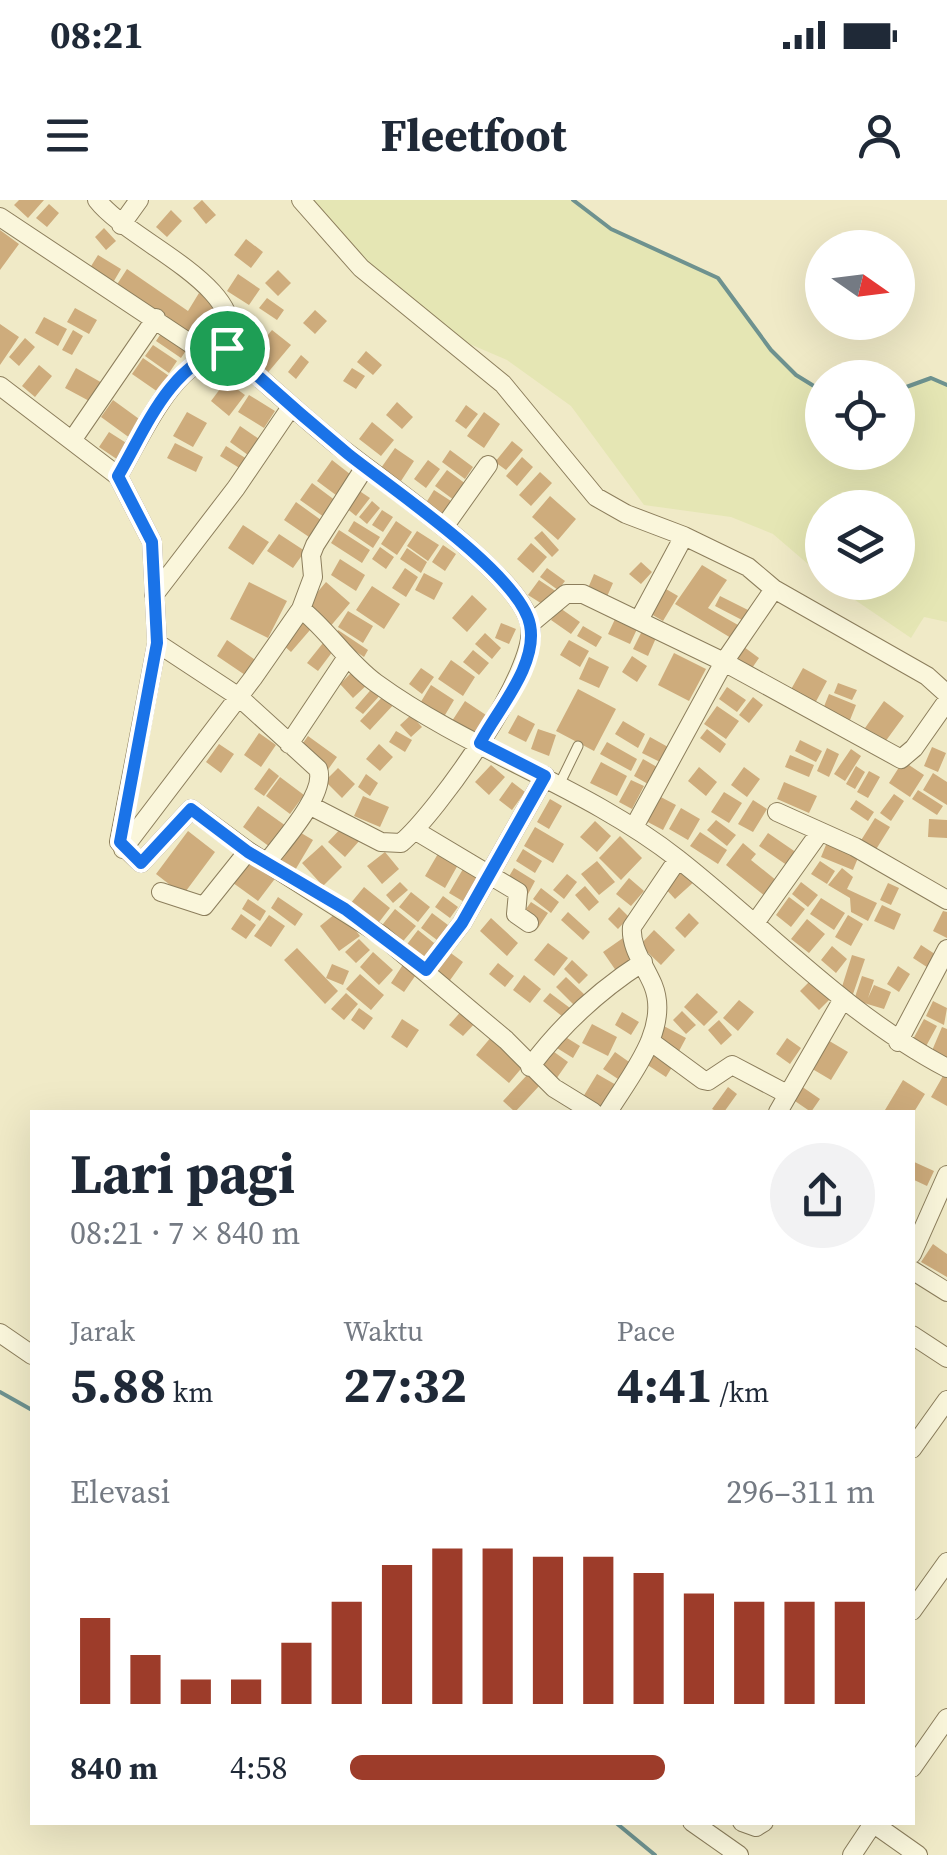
<!DOCTYPE html>
<html lang="id">
<head>
<meta charset="utf-8">
<style>
  body { margin:0; font-family:"Source Serif 4",serif; background:#f2f2f3; color:#1f2937; height:100vh; display:flex; flex-direction:column; font-size:38px; white-space:nowrap }
  * { box-sizing:border-box; margin:0 }
  p { font-size:32px; color:#747a83 }
  .icon { flex:none; width:55px; height:55px; fill:none; stroke:currentColor; stroke-width:2; stroke-linecap:round; stroke-linejoin:round }
  .map { position:relative; flex:1; overflow:hidden }
  .drawer { position:absolute; left:30px; top:910px; width:885px; height:715px; display:flex; flex-direction:column; background:#fff; border-radius:0px; box-shadow:0 10px 40px #0002 }
  .drawer>* { flex:none }
  .needle { width:65px; rotate:104deg }
  .tools { position:absolute; left:805px; top:30px; display:grid; gap:20px }
  .tools a { display:grid; place-items:center; width:110px; height:110px; border-radius:50%; background:#fff; box-shadow:0 10px 40px #0002; font-size:50px }
  .pin { position:absolute; display:grid; place-items:center; width:85px; height:85px; color:#fff; margin:-42px; border:5px solid #fff; border-radius:50%; box-shadow:0 2px 10px #0007 }
  .round { display:grid; place-items:center; flex:none; width:105px; height:105px; border-radius:52px; background:#f2f2f3 }
  .head { display:flex; align-items:center; justify-content:space-between; height:170px; padding:0 40px }
  h1 { font-size:55px; font-weight:700; line-height:75px }
  .figures { display:grid; grid-template-columns:repeat(3,1fr); gap:15px; height:170px; padding:10px 40px }
  .figures div { display:grid; align-content:center }
  .figures b { font-size:50px; font-weight:700 }
  .figures small { font-size:28px; font-weight:400 }
  .figures p { font-size:28px }
  .chart { height:280px; padding:20px 40px }
  .chart p { display:flex; justify-content:space-between }
  .chart svg { width:100%; height:180px; margin-top:10px; stroke:#9d3c2a; stroke-width:6 }
  ul { padding:0 40px; list-style:none; font-size:32px }
  li { display:grid; grid-template-columns:160px 120px 1fr; align-items:center; height:75px }
  li i { height:25px; border-radius:12px; background:#9d3c2a }
  .status { display:flex; justify-content:space-between; align-items:center; height:70px; padding:0 50px; background:#fff; direction:ltr }
  .status svg { height:28px; fill:currentColor }
  header { display:flex; justify-content:space-between; align-items:center; height:130px; padding:0 40px; background:#fff; font-size:45px; font-weight:700 }
  .map>svg:first-child { display:block }
  .farmland { fill:#e5e6b4 }
  .lines { fill:none; stroke-linecap:round; stroke-linejoin:round }
  .stream { stroke:#6e928f; stroke-width:4 }
  .building { fill:#ceac7c }
  .lane-casing { stroke:#8c7e5c; stroke-width:11 }
  .street-casing { stroke:#8c7e5c; stroke-width:20 }
  .lane { stroke:#faf6db; stroke-width:9 }
  .street { stroke:#faf6db; stroke-width:18 }
  .route-casing { stroke:#fff; stroke-width:20 }
  .route { stroke:#1a73e8; stroke-width:12 }
</style>
</head>
<body>
<div class="status"><b>08:21</b><svg viewBox="0 0 49 12"><path d="M0 12V9h3v3zM5 12V6h3v6zM10 12V3h3v9zM15 12V0h3v12zM26 1h20v11H26zM47 4h2v5h-2z"/></svg></div>
<header><svg class="icon" aria-label="menu" viewBox="0 0 24 24"><path d="M4 6h16M4 12h16M4 18h16"/></svg>Fleetfoot<svg class="icon" aria-label="person" viewBox="0 0 24 24"><circle cx="12" cy="8" r="4"/><path d="M4 21q1-7 8-7t8 7"/></svg></header>
<div class="map">
<svg width="947" height="1655" viewBox="0 0 947 1655">
  <rect width="100%" height="100%" fill="#f0eac7"/>
  <path class="farmland" d="M 303,0 L 573,0 L 611,29 L 718,78 L 771,150 L 796,175 L 822,191 L 822,252 L 898,252 L 898,190 L 931,178 L 947,185 L 947,422 L 924,417 L 911,438 L 830,383 L 898,382 L 898,308 L 822,308 L 822,376 L 773,334 L 731,317 L 644,305 L 571,206 L 507,160 L 451,136 L 337,40 Z"/>
  <g class="lines">
    <path class="stream" d="M 573,0 L 611,29 L 718,78 L 771,150 L 796,175 L 822,191
      M 898,190 L 931,178 L 947,185
      M 0,1192 L 32,1210
      M 615,1622 L 655,1655"/>
  </g>
  <path class="building" d="M 19,0 L 44,0 L 28,18 L 14,5 Z
    M 202,0 L 216,15 L 206,24 L 193,8 Z
    M 49,4 L 59,13 L 47,27 L 36,18 Z
    M 171,10 L 182,21 L 167,37 L 156,27 Z
    M 104,28 L 116,41 L 106,50 L 95,37 Z
    M 0,30 L 19,44 L 0,70 Z
    M 246,39 L 263,52 L 251,68 L 234,55 Z
    M 98,55 L 121,69 L 111,86 L 88,71 Z
    M 127,69 L 188,111 L 199,93 L 220,106 L 208,125 L 222,135 L 211,152 L 116,86 Z
    M 278,70 L 291,83 L 278,96 L 265,83 Z
    M 238,74 L 260,89 L 249,105 L 227,91 Z
    M 267,98 L 284,110 L 277,120 L 259,108 Z
    M 75,108 L 97,120 L 89,134 L 67,122 Z
    M 315,110 L 327,121 L 315,134 L 303,123 Z
    M 44,117 L 67,129 L 58,146 L 35,133 Z
    M 0,124 L 19,137 L 0,165 Z
    M 164,129 L 189,146 L 181,158 L 156,141 Z
    M 73,130 L 83,136 L 72,155 L 62,150 Z
    M 272,130 L 291,145 L 265,176 L 246,161 Z
    M 25,138 L 35,147 L 19,166 L 9,157 Z
    M 153,145 L 177,161 L 169,173 L 145,156 Z
    M 366,151 L 382,165 L 373,175 L 357,162 Z
    M 301,155 L 309,162 L 296,179 L 288,172 Z
    M 143,158 L 169,176 L 158,192 L 132,174 Z
    M 39,165 L 52,176 L 35,197 L 22,186 Z
    M 76,168 L 104,184 L 93,203 L 65,188 Z
    M 352,168 L 365,176 L 356,189 L 343,181 Z
    M 226,181 L 245,195 L 229,216 L 211,201 Z
    M 249,195 L 275,211 L 264,228 L 238,212 Z
    M 113,200 L 146,224 L 134,241 L 101,217 Z
    M 397,202 L 413,217 L 402,229 L 386,215 Z
    M 466,205 L 478,214 L 466,229 L 455,221 Z
    M 187,212 L 207,223 L 193,247 L 173,236 Z
    M 484,212 L 500,224 L 484,248 L 467,236 Z
    M 372,222 L 394,240 L 381,256 L 359,239 Z
    M 240,226 L 259,239 L 248,255 L 230,242 Z
    M 109,232 L 131,246 L 121,262 L 99,247 Z
    M 512,241 L 523,250 L 506,270 L 495,262 Z
    M 175,243 L 203,257 L 196,272 L 167,258 Z
    M 226,246 L 247,259 L 241,269 L 220,256 Z
    M 395,248 L 414,261 L 401,281 L 381,268 Z
    M 450,250 L 473,267 L 465,279 L 442,262 Z
    M 522,257 L 533,267 L 517,286 L 506,276 Z
    M 332,260 L 355,278 L 340,298 L 317,281 Z
    M 428,260 L 440,269 L 426,288 L 414,279 Z
    M 447,270 L 470,287 L 458,303 L 435,286 Z
    M 540,272 L 552,283 L 531,306 L 519,295 Z
    M 312,283 L 336,301 L 324,317 L 300,300 Z
    M 358,290 L 370,298 L 356,316 L 345,307 Z
    M 434,290 L 454,303 L 443,319 L 424,306 Z
    M 550,296 L 576,319 L 558,340 L 532,317 Z
    M 372,301 L 380,308 L 367,324 L 359,317 Z
    M 296,302 L 321,320 L 309,337 L 284,320 Z
    M 382,310 L 393,317 L 383,332 L 372,325 Z
    M 354,321 L 380,337 L 373,348 L 348,331 Z
    M 396,321 L 412,332 L 397,355 L 381,344 Z
    M 243,325 L 269,342 L 253,365 L 228,348 Z
    M 339,330 L 370,350 L 362,363 L 331,343 Z
    M 417,331 L 439,345 L 428,361 L 407,346 Z
    M 542,331 L 559,350 L 552,357 L 534,338 Z
    M 279,334 L 305,351 L 293,368 L 267,351 Z
    M 531,343 L 547,357 L 533,373 L 517,359 Z
    M 443,345 L 456,354 L 445,371 L 432,362 Z
    M 380,347 L 394,357 L 386,369 L 372,359 Z
    M 407,348 L 427,362 L 421,373 L 400,359 Z
    M 340,359 L 365,375 L 356,391 L 331,375 Z
    M 641,362 L 652,372 L 641,384 L 629,374 Z
    M 702,365 L 727,380 L 708,408 L 738,425 L 731,438 L 675,404 Z
    M 405,368 L 418,377 L 406,397 L 392,388 Z
    M 547,368 L 565,381 L 558,390 L 540,377 Z
    M 424,373 L 443,383 L 434,400 L 415,390 Z
    M 594,374 L 613,383 L 605,401 L 586,393 Z
    M 539,380 L 557,392 L 547,407 L 528,395 Z
    M 249,382 L 287,401 L 268,438 L 230,419 Z
    M 326,382 L 350,403 L 329,428 L 305,407 Z
    M 372,386 L 400,404 L 384,429 L 356,410 Z
    M 666,389 L 678,396 L 663,421 L 651,414 Z
    M 472,395 L 487,409 L 467,432 L 452,418 Z
    M 720,396 L 748,410 L 742,420 L 715,406 Z
    M 560,408 L 580,422 L 571,434 L 551,420 Z
    M 348,411 L 373,426 L 363,443 L 338,427 Z
    M 616,417 L 638,427 L 630,444 L 608,434 Z
    M 302,422 L 310,430 L 291,452 L 282,444 Z
    M 501,423 L 516,429 L 509,444 L 495,438 Z
    M 583,426 L 602,437 L 596,447 L 577,436 Z
    M 338,430 L 368,450 L 364,457 L 334,437 Z
    M 642,431 L 656,438 L 648,456 L 633,449 Z
    M 485,433 L 501,448 L 492,459 L 475,444 Z
    M 227,440 L 261,464 L 251,479 L 217,456 Z
    M 569,440 L 589,451 L 580,467 L 560,455 Z
    M 323,443 L 333,451 L 318,471 L 307,463 Z
    M 744,447 L 759,458 L 750,471 L 735,460 Z
    M 473,450 L 489,463 L 479,475 L 463,462 Z
    M 674,453 L 706,469 L 689,501 L 658,485 Z
    M 632,456 L 647,466 L 637,482 L 622,472 Z
    M 589,457 L 609,467 L 599,488 L 579,479 Z
    M 451,460 L 475,477 L 463,496 L 438,479 Z
    M 356,468 L 370,482 L 353,498 L 340,484 Z
    M 421,468 L 434,477 L 422,494 L 409,484 Z
    M 803,468 L 827,481 L 813,507 L 789,493 Z
    M 838,483 L 857,490 L 852,500 L 834,493 Z
    M 375,485 L 383,492 L 363,514 L 355,508 Z
    M 431,485 L 454,500 L 442,520 L 419,505 Z
    M 727,487 L 746,500 L 737,512 L 719,499 Z
    M 578,489 L 616,509 L 594,551 L 556,531 Z
    M 386,493 L 396,502 L 370,530 L 360,521 Z
    M 829,494 L 856,505 L 848,525 L 821,514 Z
    M 753,497 L 763,505 L 749,523 L 739,515 Z
    M 465,501 L 486,515 L 473,535 L 452,521 Z
    M 884,501 L 904,516 L 885,542 L 865,528 Z
    M 717,506 L 739,521 L 726,539 L 704,524 Z
    M 411,515 L 422,527 L 411,537 L 400,525 Z
    M 518,515 L 535,524 L 526,542 L 508,533 Z
    M 623,521 L 645,534 L 638,548 L 615,534 Z
    M 538,529 L 556,535 L 549,556 L 531,549 Z
    M 707,529 L 726,544 L 720,553 L 700,538 Z
    M 396,531 L 412,540 L 405,552 L 389,542 Z
    M 259,533 L 276,545 L 261,567 L 244,555 Z
    M 308,536 L 337,557 L 327,571 L 298,550 Z
    M 650,537 L 668,547 L 660,562 L 642,553 Z
    M 800,540 L 822,551 L 816,562 L 795,551 Z
    M 607,542 L 637,559 L 631,571 L 600,554 Z
    M 219,544 L 234,554 L 221,573 L 206,562 Z
    M 379,544 L 393,557 L 380,571 L 366,559 Z
    M 932,547 L 946,553 L 938,572 L 924,566 Z
    M 827,548 L 839,554 L 829,577 L 817,571 Z
    M 851,549 L 861,556 L 845,581 L 834,574 Z
    M 790,555 L 814,565 L 809,577 L 785,567 Z
    M 643,559 L 657,567 L 648,584 L 634,576 Z
    M 903,561 L 924,575 L 910,597 L 889,583 Z
    M 601,562 L 627,576 L 617,596 L 590,583 Z
    M 491,565 L 505,577 L 489,595 L 475,582 Z
    M 856,566 L 865,572 L 855,589 L 846,584 Z
    M 699,567 L 717,582 L 706,596 L 688,581 Z
    M 744,567 L 760,579 L 747,597 L 731,585 Z
    M 269,568 L 279,576 L 264,596 L 254,589 Z
    M 338,568 L 355,584 L 342,598 L 325,581 Z
    M 869,571 L 880,577 L 868,598 L 857,592 Z
    M 933,573 L 947,582 L 947,605 L 923,590 Z
    M 366,574 L 378,583 L 370,596 L 358,587 Z
    M 280,577 L 304,595 L 290,614 L 266,596 Z
    M 631,580 L 644,586 L 632,609 L 619,602 Z
    M 512,582 L 525,592 L 512,610 L 499,600 Z
    M 784,582 L 817,596 L 809,613 L 777,599 Z
    M 918,590 L 943,606 L 937,615 L 912,599 Z
    M 724,592 L 742,603 L 729,623 L 711,612 Z
    M 894,594 L 904,601 L 891,621 L 880,613 Z
    M 657,595 L 676,605 L 663,630 L 644,620 Z
    M 363,596 L 389,607 L 380,627 L 354,616 Z
    M 550,599 L 562,606 L 549,629 L 537,622 Z
    M 753,600 L 767,609 L 753,632 L 738,624 Z
    M 856,600 L 874,612 L 868,621 L 850,609 Z
    M 258,606 L 286,626 L 270,647 L 243,627 Z
    M 681,608 L 700,619 L 688,640 L 669,629 Z
    M 875,618 L 890,627 L 875,651 L 860,642 Z
    M 929,619 L 947,620 L 947,638 L 928,637 Z
    M 716,620 L 736,635 L 727,646 L 707,630 Z
    M 595,621 L 611,636 L 597,652 L 580,637 Z
    M 344,625 L 360,640 L 345,657 L 328,642 Z
    M 535,627 L 564,644 L 553,663 L 524,646 Z
    M 296,630 L 313,640 L 294,672 L 277,663 Z
    M 188,631 L 215,652 L 183,695 L 156,674 Z
    M 700,632 L 727,650 L 718,664 L 690,646 Z
    M 768,633 L 800,655 L 791,668 L 759,646 Z
    M 620,636 L 642,658 L 621,680 L 599,658 Z
    M 828,640 L 860,653 L 853,670 L 821,657 Z
    M 743,643 L 756,654 L 751,660 L 782,685 L 770,700 L 726,665 Z
    M 322,645 L 342,667 L 323,686 L 302,663 Z
    M 523,649 L 542,661 L 535,673 L 516,661 Z
    M 385,652 L 399,669 L 382,684 L 367,666 Z
    M 439,652 L 459,663 L 445,688 L 425,676 Z
    M 248,654 L 277,676 L 258,701 L 229,680 Z
    M 597,661 L 615,682 L 599,695 L 581,674 Z
    M 820,661 L 835,671 L 827,684 L 811,674 Z
    M 685,667 L 696,680 L 675,699 L 664,687 Z
    M 514,668 L 535,681 L 527,696 L 505,683 Z
    M 842,668 L 853,677 L 847,689 L 877,703 L 868,721 L 851,712 L 850,698 L 828,685 Z
    M 463,669 L 485,681 L 471,706 L 449,693 Z
    M 567,674 L 577,682 L 564,699 L 553,690 Z
    M 629,678 L 644,691 L 631,706 L 616,694 Z
    M 400,682 L 408,690 L 393,703 L 386,695 Z
    M 801,682 L 818,695 L 808,707 L 792,694 Z
    M 888,683 L 899,688 L 891,705 L 880,700 Z
    M 585,686 L 599,702 L 589,711 L 575,695 Z
    M 364,687 L 390,708 L 376,726 L 350,704 Z
    M 541,688 L 559,702 L 551,713 L 533,699 Z
    M 411,692 L 430,707 L 418,722 L 399,707 Z
    M 443,696 L 458,707 L 450,718 L 435,707 Z
    M 278,697 L 303,714 L 295,726 L 271,708 Z
    M 789,697 L 805,709 L 791,727 L 776,715 Z
    M 821,698 L 845,713 L 834,730 L 810,714 Z
    M 248,699 L 266,711 L 260,721 L 242,709 Z
    M 531,702 L 548,713 L 538,728 L 521,716 Z
    M 882,705 L 901,714 L 894,730 L 874,721 Z
    M 619,707 L 629,717 L 618,729 L 608,719 Z
    M 395,709 L 416,726 L 399,746 L 379,729 Z
    M 340,710 L 360,736 L 339,751 L 320,726 Z
    M 943,711 L 947,712 L 947,738 L 933,731 Z
    M 568,712 L 590,732 L 583,740 L 561,720 Z
    M 432,713 L 452,728 L 441,743 L 421,728 Z
    M 689,713 L 699,723 L 685,738 L 675,728 Z
    M 241,714 L 256,725 L 246,739 L 231,729 Z
    M 269,715 L 285,726 L 271,747 L 254,736 Z
    M 848,715 L 863,724 L 851,746 L 835,737 Z
    M 491,718 L 518,743 L 507,756 L 480,731 Z
    M 807,719 L 825,734 L 809,753 L 791,739 Z
    M 418,730 L 439,747 L 425,764 L 405,747 Z
    M 654,730 L 675,750 L 661,765 L 640,745 Z
    M 623,738 L 639,761 L 619,775 L 603,752 Z
    M 359,739 L 370,750 L 356,763 L 345,752 Z
    M 548,743 L 568,758 L 554,776 L 534,760 Z
    M 921,745 L 941,758 L 933,771 L 913,758 Z
    M 832,746 L 847,759 L 836,773 L 821,760 Z
    M 297,748 L 338,791 L 325,804 L 284,760 Z
    M 448,751 L 463,762 L 448,783 L 432,771 Z
    M 373,752 L 393,770 L 379,785 L 360,767 Z
    M 852,755 L 865,759 L 852,797 L 840,793 Z
    M 406,760 L 420,769 L 404,792 L 391,783 Z
    M 572,760 L 588,775 L 579,784 L 564,769 Z
    M 498,763 L 514,776 L 505,787 L 489,774 Z
    M 332,764 L 349,771 L 343,785 L 326,778 Z
    M 898,766 L 910,774 L 899,792 L 887,784 Z
    M 360,774 L 384,795 L 371,810 L 346,789 Z
    M 524,775 L 541,789 L 530,803 L 513,790 Z
    M 862,776 L 874,780 L 868,798 L 874,785 L 891,792 L 884,809 L 854,800 Z
    M 566,777 L 586,796 L 576,807 L 556,787 Z
    M 812,779 L 831,798 L 819,810 L 800,791 Z
    M 346,793 L 358,804 L 344,820 L 331,809 Z
    M 550,793 L 570,808 L 563,817 L 543,801 Z
    M 697,793 L 718,812 L 704,826 L 684,807 Z
    M 739,800 L 754,812 L 738,831 L 723,818 Z
    M 933,801 L 947,808 L 944,825 L 926,816 Z
    M 359,808 L 373,818 L 364,830 L 351,820 Z
    M 464,808 L 478,820 L 463,836 L 449,825 Z
    M 682,811 L 696,825 L 686,834 L 673,820 Z
    M 622,812 L 639,822 L 631,835 L 615,825 Z
    M 402,819 L 419,830 L 407,848 L 391,837 Z
    M 924,819 L 937,826 L 924,850 L 911,843 Z
    M 719,820 L 732,835 L 721,845 L 708,830 Z
    M 592,824 L 617,837 L 608,856 L 582,843 Z
    M 662,825 L 686,838 L 678,853 L 654,840 Z
    M 942,827 L 947,829 L 947,860 L 931,853 Z
    M 559,833 L 580,846 L 573,858 L 552,845 Z
    M 492,836 L 525,864 L 509,883 L 476,855 Z
    M 787,838 L 801,848 L 790,864 L 776,854 Z
    M 826,839 L 848,852 L 831,880 L 809,867 Z
    M 652,848 L 674,864 L 666,877 L 643,862 Z
    M 550,849 L 568,862 L 554,882 L 535,868 Z
    M 615,852 L 632,864 L 621,881 L 603,869 Z
    M 528,874 L 540,885 L 515,912 L 503,901 Z
    M 597,874 L 618,886 L 604,909 L 583,897 Z
    M 943,876 L 947,878 L 947,906 L 931,897 Z
    M 903,880 L 925,894 L 914,912 L 890,912 L 885,910 Z
    M 801,886 L 820,899 L 811,912 L 792,899 Z
    M 728,887 L 737,894 L 724,912 L 718,912 L 712,909 Z
    M 912,961 L 934,971 L 927,986 L 912,979 Z
    M 933,1044 L 947,1054 L 947,1077 L 921,1062 Z"/>
  <g class="lines">
    <g class="lane-casing">
      <path id="lane" d="M 560,583 L 578,546"/>
    </g>
    <g class="street-casing">
      <path id="street" d="M 97,0 C 130,43 253,87 227,148 C 263,181 298,213 336,244 C 379,279 520,374 530,424 C 540,469 436,614 401,643 L 381,642 L 309,605
        M 301,0 L 361,68 L 503,184 L 596,297 L 626,314 L 684,336 L 748,367 L 774,389
        M 0,17 L 206,154
        M 121,25 L 139,0
        M 227,148 C 170,165 146,228 118,276 L 152,342 L 157,443 L 119,642 L 141,663 L 191,609 L 248,651 L 381,735 L 506,840 L 554,888 L 593,912
        M 0,186 L 118,276
        M 73,239 L 156,118
        M 444,327 L 488,265
        M 154,395 L 236,288 L 291,207
        M 301,409 C 329,431 347,462 376,483 C 471,552 585,586 678,659 C 767,729 846,815 947,868
        M 639,420 L 684,336
        M 530,424 L 566,394 L 583,394 L 724,462 L 901,559 L 914,548 L 947,501
        M 157,443 L 239,497 L 318,569 C 327,593 283,641 268,661
        M 289,544 L 347,457
        M 777,612 L 855,647 L 947,700
        M 634,627 L 724,462 L 774,389 L 927,476 L 947,494
        M 416,631 L 518,692 L 516,714 L 529,723
        M 123,649 L 253,478 L 301,409 L 313,377 L 311,355 L 315,345 L 365,267
        M 161,692 L 204,706 L 248,651
        M 755,723 L 820,632
        M 426,770 L 462,723 L 545,576
        M 650,841 L 703,880 L 708,881 L 732,865 L 787,894
        M 898,842 L 947,749
        M 530,867 C 562,824 598,791 643,762
        M 608,912 C 629,877 671,829 653,785 C 645,766 630,747 632,727 L 678,659
        M 778,912 L 843,799
        M 912,1054 L 947,975
        M 912,1070 L 947,1092
        M 0,1133 L 32,1155
        M 912,1135 L 947,1158
        M 912,1249 L 947,1200
        M 912,1411 L 947,1362
        M 912,1568 L 947,1518
        M 692,1622 L 739,1655
        M 742,1622 L 756,1627 L 764,1622
        M 874,1624 L 918,1655
        M 852,1655 L 874,1622"/>
    </g>
    <use href="#lane" class="lane"/>
    <use href="#street" class="street"/>
  </g>
  <g class="lines">
    <g class="route-casing">
      <path id="route" d="M 227,148 C 266,184 307,220 348,254 C 389,287 521,375 530,425 C 538,465 498,509 480,543 L 545,576 L 462,723 L 426,770 L 345,709 L 248,652 L 191,609 L 141,663 L 120,642 L 157,443 L 152,342 L 118,276 C 146,228 169,165 227,148 Z"/>
    </g>
    <use href="#route" class="route"/>
  </g>
</svg>
<div class="tools">
<a><svg class="needle" viewBox="-14 -14 28 28"><path d="M0-13l5 13h-10z" fill="#e53935"/><path d="M0 13l5-13h-10z" fill="#747a83"/></svg></a>
<a><svg class="icon" aria-label="locate" viewBox="0 0 24 24"><circle cx="12" cy="12" r="6"/><path d="M12 2v4M12 18v4M2 12h4M18 12h4"/></svg></a>
<a><svg class="icon" aria-label="layers" viewBox="0 0 24 24"><path d="M12 4l9 5-9 5-9-5zM3 14l9 5 9-5"/></svg></a>
</div>
<div class="pin" style="left:227px;top:148px;background:#1e9e55"><svg class="icon" aria-label="arrive" viewBox="0 0 24 24"><path d="M6 21V4h12l-3 4 3 4H6"/></svg></div>
<section class="drawer">
<div class="head"><div><h1>Lari pagi</h1><p>08:21 · 7 × 840 m</p></div><a class="round"><svg class="icon" aria-label="share" viewBox="0 0 24 24"><path d="M12 15V3M7 8l5-5 5 5M5 13v7h14v-7"/></svg></a></div>
<div class="figures">
<div><p>Jarak</p><b>5.88<small> km</small></b></div>
<div><p>Waktu</p><b>27:32</b></div>
<div><p>Pace</p><b>4:41<small> /km</small></b></div>
</div>
<div class="chart"><p><span>Elevasi</span>296–311 m</p>
<svg viewBox="0 0 160 44" preserveAspectRatio="none"><path d="M5 44V23M15 44V32M25 44V38M35 44V38M45 44V29M55 44V19M65 44V10M75 44V6M85 44V6M95 44V8M105 44V8M115 44V12M125 44V17M135 44V19M145 44V19M155 44V19"/></svg>
</div>
<ul>
<li><b>840 m</b>4:58<i style="width:60%"></i></li>
</ul>
</section>
</div>
</body>
</html>
